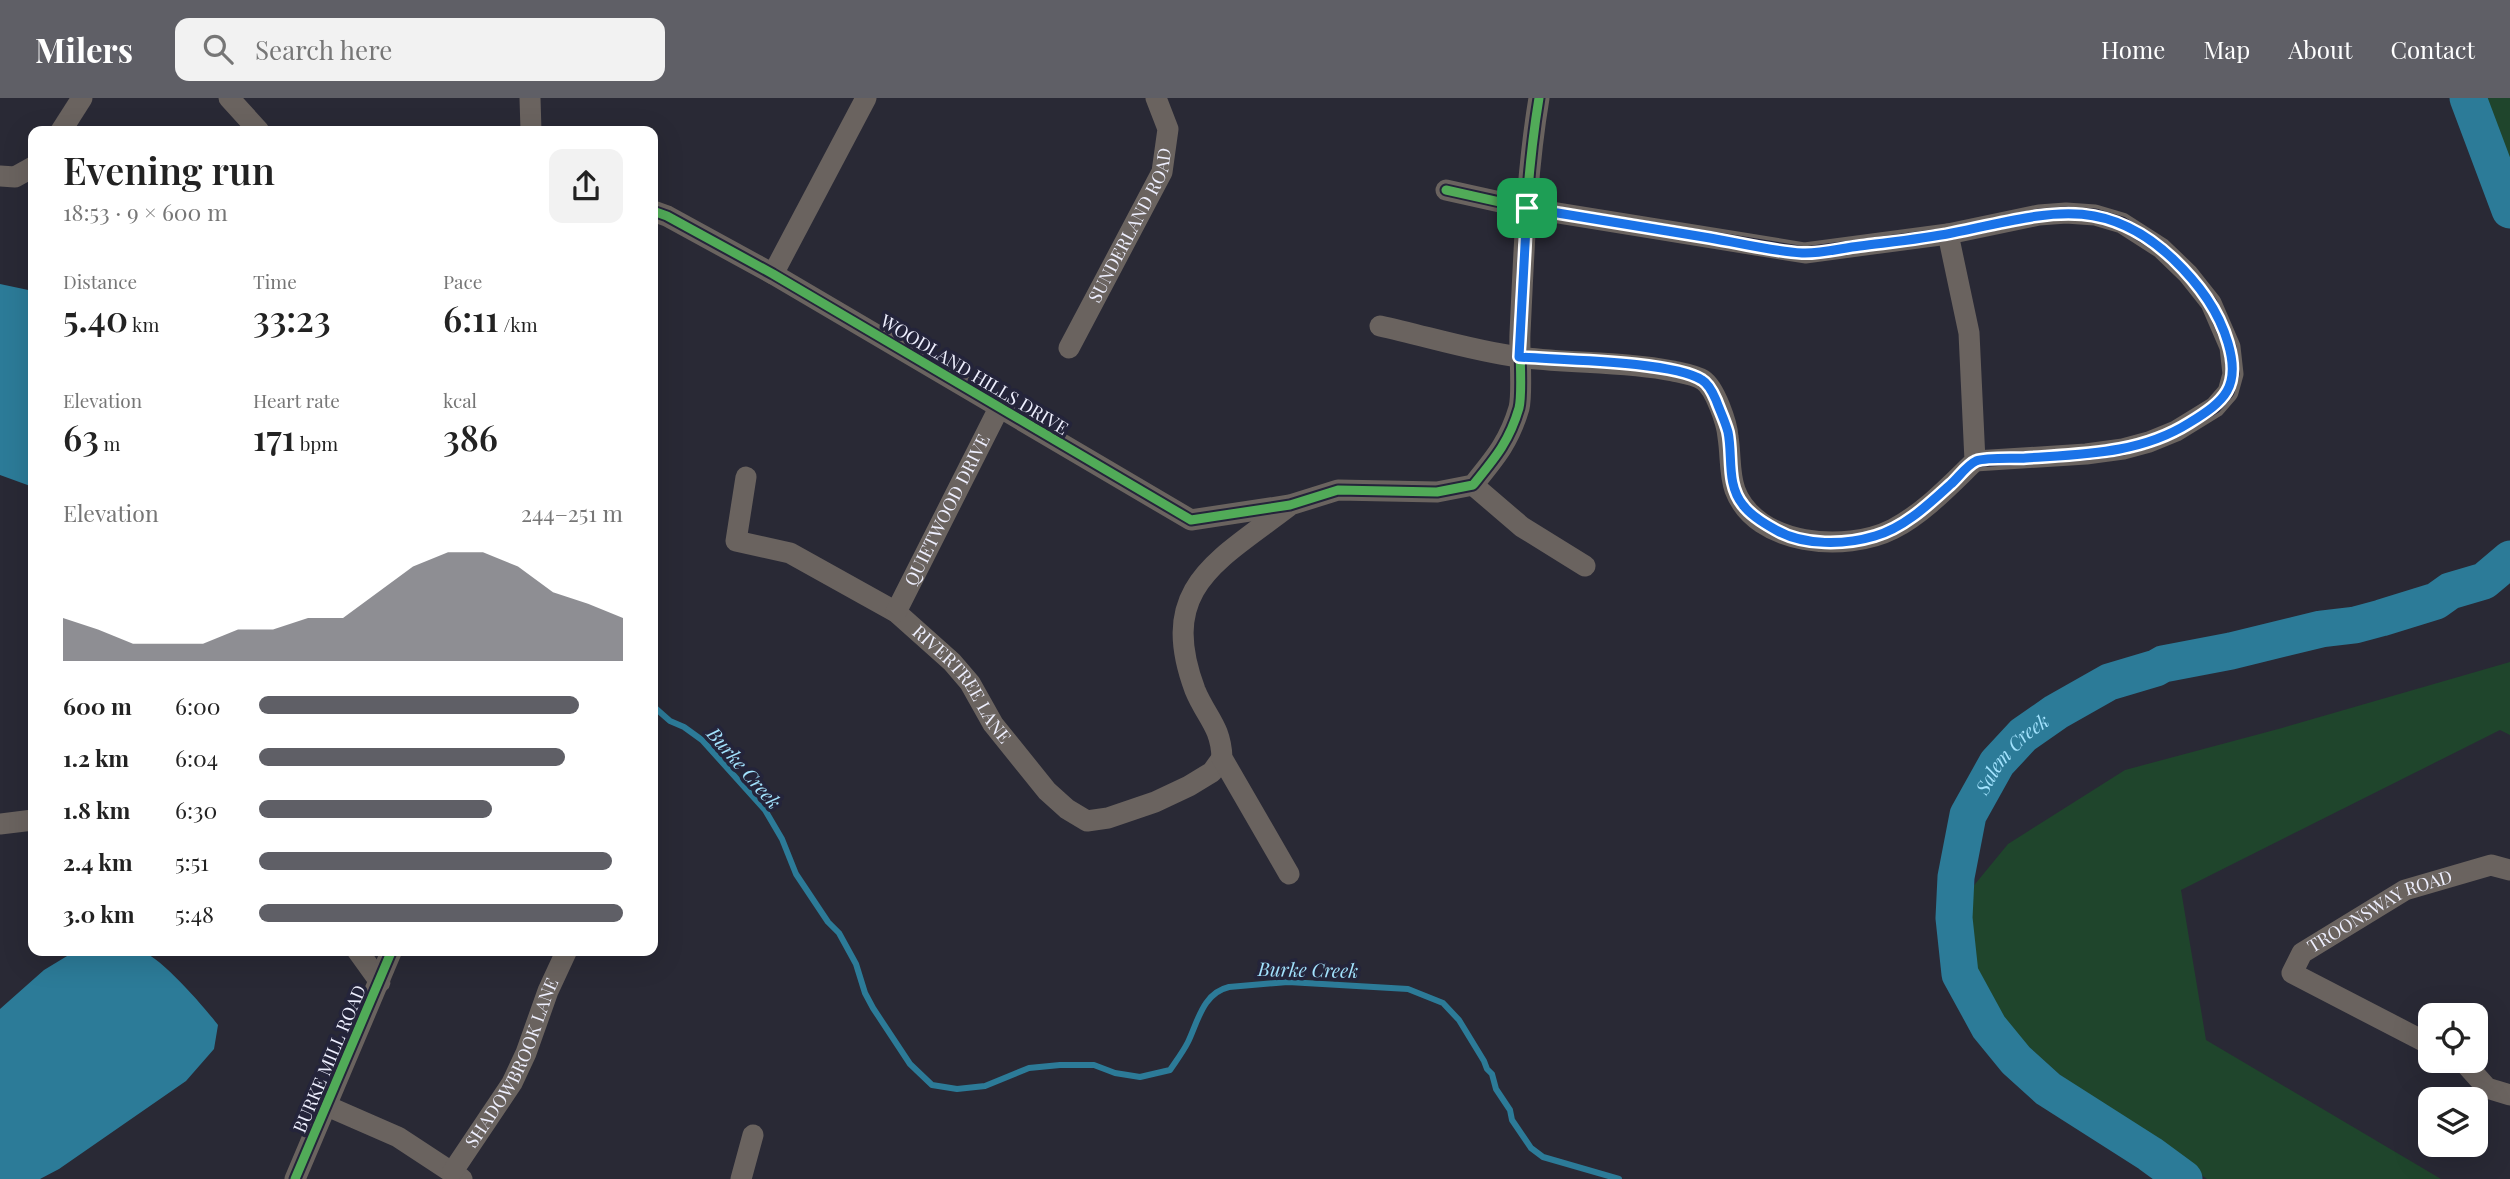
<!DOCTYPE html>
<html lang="en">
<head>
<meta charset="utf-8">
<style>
  body { margin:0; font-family:"Playfair Display",serif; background:#f2f2f2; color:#222; height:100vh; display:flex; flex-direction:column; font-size:26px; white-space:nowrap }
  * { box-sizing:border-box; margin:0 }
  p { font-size:23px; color:#767676 }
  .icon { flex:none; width:38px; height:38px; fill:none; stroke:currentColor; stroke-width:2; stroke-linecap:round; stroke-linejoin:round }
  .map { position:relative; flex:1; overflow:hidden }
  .side { position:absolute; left:28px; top:28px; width:630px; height:830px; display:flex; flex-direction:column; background:#fff; border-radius:14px; box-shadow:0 7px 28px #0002 }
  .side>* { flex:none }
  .tools { position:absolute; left:2418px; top:905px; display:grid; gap:14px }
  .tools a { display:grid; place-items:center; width:70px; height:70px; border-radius:14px; background:#fff; box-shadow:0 7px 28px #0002; font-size:35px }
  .pin { position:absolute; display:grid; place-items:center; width:60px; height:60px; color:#fff; margin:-30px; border-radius:14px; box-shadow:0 4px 10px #0006 }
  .round { display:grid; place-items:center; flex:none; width:74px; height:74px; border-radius:14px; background:#f2f2f2 }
  .summary { display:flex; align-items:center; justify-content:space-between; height:119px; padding:0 35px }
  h1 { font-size:38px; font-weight:600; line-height:52px }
  .stats { display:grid; grid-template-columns:repeat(3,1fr); gap:10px; height:119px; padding:7px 35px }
  .stats div { display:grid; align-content:center }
  .stats b { font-size:35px; font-weight:600 }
  .stats small { font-size:19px; font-weight:400 }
  .stats p { font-size:19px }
  .chart { height:196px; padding:14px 35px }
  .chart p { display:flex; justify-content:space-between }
  .chart svg { width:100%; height:126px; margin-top:7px; fill:#5f5f66; opacity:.7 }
  ul { padding:0 35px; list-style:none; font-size:23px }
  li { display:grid; grid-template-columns:112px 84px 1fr; align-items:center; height:52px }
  li i { height:18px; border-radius:9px; background:#5f5f66 }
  header { display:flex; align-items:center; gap:42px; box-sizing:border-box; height:98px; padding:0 35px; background:#5f5f66; color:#fff }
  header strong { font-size:33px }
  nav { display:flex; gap:38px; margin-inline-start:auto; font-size:24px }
  .search { width:490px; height:63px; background:#f2f2f2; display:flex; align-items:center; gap:18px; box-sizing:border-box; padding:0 24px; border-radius:14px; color:#767676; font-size:26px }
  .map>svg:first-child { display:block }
  .green { fill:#1f452c }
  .water { fill:#2c7b98 }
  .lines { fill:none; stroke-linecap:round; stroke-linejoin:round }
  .stream { stroke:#2c7b98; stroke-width:6 }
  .river { stroke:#2c7b98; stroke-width:37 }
  .minor { stroke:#6a635f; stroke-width:21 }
  .cycleway-casing { stroke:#24243a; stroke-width:13 }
  .cycleway { stroke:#51ab58; stroke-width:9 }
  .route-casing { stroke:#fff; stroke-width:14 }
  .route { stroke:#1a73e8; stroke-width:9 }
  .labels { text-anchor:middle; stroke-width:7; stroke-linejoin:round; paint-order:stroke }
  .street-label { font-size:18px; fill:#eeeffe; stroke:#24243a }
  .water-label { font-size:19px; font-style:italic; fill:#a3e3fe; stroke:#24243a }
</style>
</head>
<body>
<header>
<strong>Milers</strong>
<div class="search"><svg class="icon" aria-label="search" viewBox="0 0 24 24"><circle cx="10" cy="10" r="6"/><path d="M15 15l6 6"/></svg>Search here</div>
<nav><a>Home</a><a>Map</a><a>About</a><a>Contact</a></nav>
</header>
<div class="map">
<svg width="2510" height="1081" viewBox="0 0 2510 1081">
  <rect width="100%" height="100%" fill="#292935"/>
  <path class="green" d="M 2484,0 L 2510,0 L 2510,65 Z
    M 2510,564 L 2510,637 L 2500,632 L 2181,792 L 2206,942 L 2441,1081 L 2207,1081 L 2060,977 L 1997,920 L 1968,860 L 1971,791 L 2008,746 L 2125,672 L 2282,630 Z"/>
  <path class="water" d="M 0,186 L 33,193 L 33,389 L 0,377 Z
    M 77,852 C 96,852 118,849 138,852 C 158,855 205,910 218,927 L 214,951 L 186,983 L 59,1071 L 40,1081 L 0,1081 L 0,911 L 44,872 Z"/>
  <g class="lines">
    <path class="stream" d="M 653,608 L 670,623 L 684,629 L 702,642 L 765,712 L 782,741 L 796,776 L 828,824 L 839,835 L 856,866 L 865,895 L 873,910 L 910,966 L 932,987 L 957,991 L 985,988 L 1029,970 L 1060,967 L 1094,967 L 1115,975 L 1140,979 L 1170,972 C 1176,963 1183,954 1188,944 C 1198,923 1203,895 1229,889 L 1288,884 L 1408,891 L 1443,905 L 1459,922 L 1484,963 L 1487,971 L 1492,976 L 1496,991 L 1510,1012 L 1512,1022 L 1531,1050 L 1543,1059 L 1619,1081"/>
    <g class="river">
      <path d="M 2468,0 L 2510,112"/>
      <path id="s1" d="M 2184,1081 L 2150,1056 L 2048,991 L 2016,962 L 1989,929 L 1960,876 L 1954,820 L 1956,779 L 1968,717 L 1997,665 L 2023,637 L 2056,614 L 2109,584 L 2156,570 L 2163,566 L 2231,553 L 2321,531 L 2355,527 L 2381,520 L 2436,503 L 2450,493 L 2484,483 L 2510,461"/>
    </g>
    <g class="minor">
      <path d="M 229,0 L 259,33"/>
      <path d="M 530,0 L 531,33"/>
      <path d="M 61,33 L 82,0"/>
      <path d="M 0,78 L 15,79 L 33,69"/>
      <path d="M 1446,92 L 1527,110 L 1805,155 L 1948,136 L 2039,117 L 2066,115 L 2095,117 L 2122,125 L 2161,150 L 2188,176 L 2211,205 L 2230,249 L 2233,276 L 2228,294 L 2215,309 L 2176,333 L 2149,344 L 2123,351 L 2086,356 L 1975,363"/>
      <path d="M 653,113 L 667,118 L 773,176 L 1191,422 L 1290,407 L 1338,392 L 1437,394 L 1473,387 C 1495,360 1509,344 1519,310 C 1523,294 1519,254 1520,235 C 1524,156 1526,78 1539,0"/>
      <path d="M 773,176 L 866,0"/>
      <path d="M 1380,228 C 1426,238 1473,253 1519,259 C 1570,266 1622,263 1673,273 C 1682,275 1695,277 1703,282 C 1715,290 1727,325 1728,339 C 1731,357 1729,375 1735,392 C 1756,448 1846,455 1893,431 C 1924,415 1950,387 1975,363 L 1969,235 L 1948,136"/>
      <path id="s2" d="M 1069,250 L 1162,74 L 1168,31 L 1156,0"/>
      <path id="s3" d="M 746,379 L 736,443 L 790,455 L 896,514 L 952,564 L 970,585 L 993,626 L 1047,693 L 1067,711 L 1087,723 L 1108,720 L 1155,704 L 1189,688 L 1212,674 L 1222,660"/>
      <path d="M 1473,387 L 1522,429 L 1585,468"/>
      <path d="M 1288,409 C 1216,464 1157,490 1195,592 C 1206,619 1221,628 1222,660 L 1289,776"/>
      <path id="s4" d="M 896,514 L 999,310"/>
      <path d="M 0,726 L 33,722"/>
      <path d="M 357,852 L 380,884"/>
      <path id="s5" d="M 2431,947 L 2292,875 L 2302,855 L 2405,792 L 2491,767 L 2510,772"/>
      <path d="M 2462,962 L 2487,990 L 2510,997"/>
      <path d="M 327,1008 L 398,1039 L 462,1081"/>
      <path id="s6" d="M 453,1073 L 512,985 L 526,955 L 548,893 L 567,852"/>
      <path d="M 295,1081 L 392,852"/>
      <path d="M 741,1081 L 753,1037"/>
    </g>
    <g class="cycleway-casing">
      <path id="cycleway" d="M 1446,92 L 1527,110 L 1805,155 L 1948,136 L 2039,117 L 2066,115 L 2095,117 L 2122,125 L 2161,150 L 2188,176 L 2211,205 L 2230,249 L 2233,276 L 2228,294 L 2215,309 L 2176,333 L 2149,344 L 2123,351 L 2086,356 L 1975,363
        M 653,113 L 667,118 L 773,176 L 1191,422 L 1290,407 L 1338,392 L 1437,394 L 1473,387 C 1495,360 1509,344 1519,310 C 1523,294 1519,254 1520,235 C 1524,156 1526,78 1539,0
        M 295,1081 L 392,852"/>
    </g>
    <use href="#cycleway" class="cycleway"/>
  </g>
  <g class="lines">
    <g class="route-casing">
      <path id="route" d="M 1527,110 C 1588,120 1649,130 1710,140 C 1740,145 1771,153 1802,155 C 1820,156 1842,150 1860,148 C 1891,144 1922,141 1952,135 C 2040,118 2100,92 2173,161 C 2198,185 2218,211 2228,245 C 2241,289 2225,303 2189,325 C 2140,356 2082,356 2026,360 C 2014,361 1987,359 1976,363 C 1967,367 1958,380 1951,386 C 1929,406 1904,430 1875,438 C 1845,447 1804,448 1776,432 C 1765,426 1751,418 1743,407 C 1726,386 1733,358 1728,334 C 1725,323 1720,313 1716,302 C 1713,295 1709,286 1702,282 C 1672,263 1559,262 1519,259 Z"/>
    </g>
    <use href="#route" class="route"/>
  </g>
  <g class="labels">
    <g class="street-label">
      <text dy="6" stroke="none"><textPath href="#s2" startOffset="138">SUNDERLAND ROAD</textPath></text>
      <text transform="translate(974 277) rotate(31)" y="6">WOODLAND HILLS DRIVE</text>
      <text dy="6" stroke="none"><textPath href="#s4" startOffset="114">QUIETWOOD DRIVE</textPath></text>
      <text dy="6" stroke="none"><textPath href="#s3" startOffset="340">RIVERTREE LANE</textPath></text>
      <text dy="6" stroke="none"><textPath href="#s5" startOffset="268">TROONSWAY ROAD</textPath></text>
      <text transform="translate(330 961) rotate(-67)" y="6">BURKE MILL ROAD</text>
      <text dy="6" stroke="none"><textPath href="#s6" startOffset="124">SHADOWBROOK LANE</textPath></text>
    </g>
    <g class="water-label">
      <text dy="7" stroke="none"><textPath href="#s1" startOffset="546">Salem Creek</textPath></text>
      <text transform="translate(744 670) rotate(49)" y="7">Burke Creek</text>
      <text transform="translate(1308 872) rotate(1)" y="7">Burke Creek</text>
    </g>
  </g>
</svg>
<div class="tools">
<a><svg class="icon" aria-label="locate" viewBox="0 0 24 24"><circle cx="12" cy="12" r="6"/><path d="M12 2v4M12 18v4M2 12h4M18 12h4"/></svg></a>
<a><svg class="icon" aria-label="layers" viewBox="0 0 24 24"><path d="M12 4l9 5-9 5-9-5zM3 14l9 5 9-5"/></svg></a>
</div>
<div class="pin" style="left:1527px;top:110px;background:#1e9e55"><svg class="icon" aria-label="arrive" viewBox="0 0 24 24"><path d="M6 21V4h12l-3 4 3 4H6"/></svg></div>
<section class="side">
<div class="summary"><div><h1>Evening run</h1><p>18:53 · 9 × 600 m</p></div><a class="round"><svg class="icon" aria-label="share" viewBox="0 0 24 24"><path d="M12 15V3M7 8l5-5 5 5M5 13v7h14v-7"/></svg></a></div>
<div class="stats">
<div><p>Distance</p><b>5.40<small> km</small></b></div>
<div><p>Time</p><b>33:23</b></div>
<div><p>Pace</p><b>6:11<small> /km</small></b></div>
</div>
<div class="stats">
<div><p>Elevation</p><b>63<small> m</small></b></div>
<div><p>Heart rate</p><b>171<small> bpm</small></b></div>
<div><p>kcal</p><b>386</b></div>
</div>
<div class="chart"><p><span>Elevation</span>244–251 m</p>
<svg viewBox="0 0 160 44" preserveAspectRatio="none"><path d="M0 44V29L10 33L20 38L30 38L40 38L50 33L60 33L70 29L80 29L90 20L100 11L110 6L120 6L130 11L140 20L150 24L160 29V44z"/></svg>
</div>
<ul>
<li><b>600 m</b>6:00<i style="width:88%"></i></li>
<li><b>1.2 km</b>6:04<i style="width:84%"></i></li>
<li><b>1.8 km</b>6:30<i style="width:64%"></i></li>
<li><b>2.4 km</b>5:51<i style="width:97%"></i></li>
<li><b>3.0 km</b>5:48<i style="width:100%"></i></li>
</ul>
</section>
</div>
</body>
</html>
